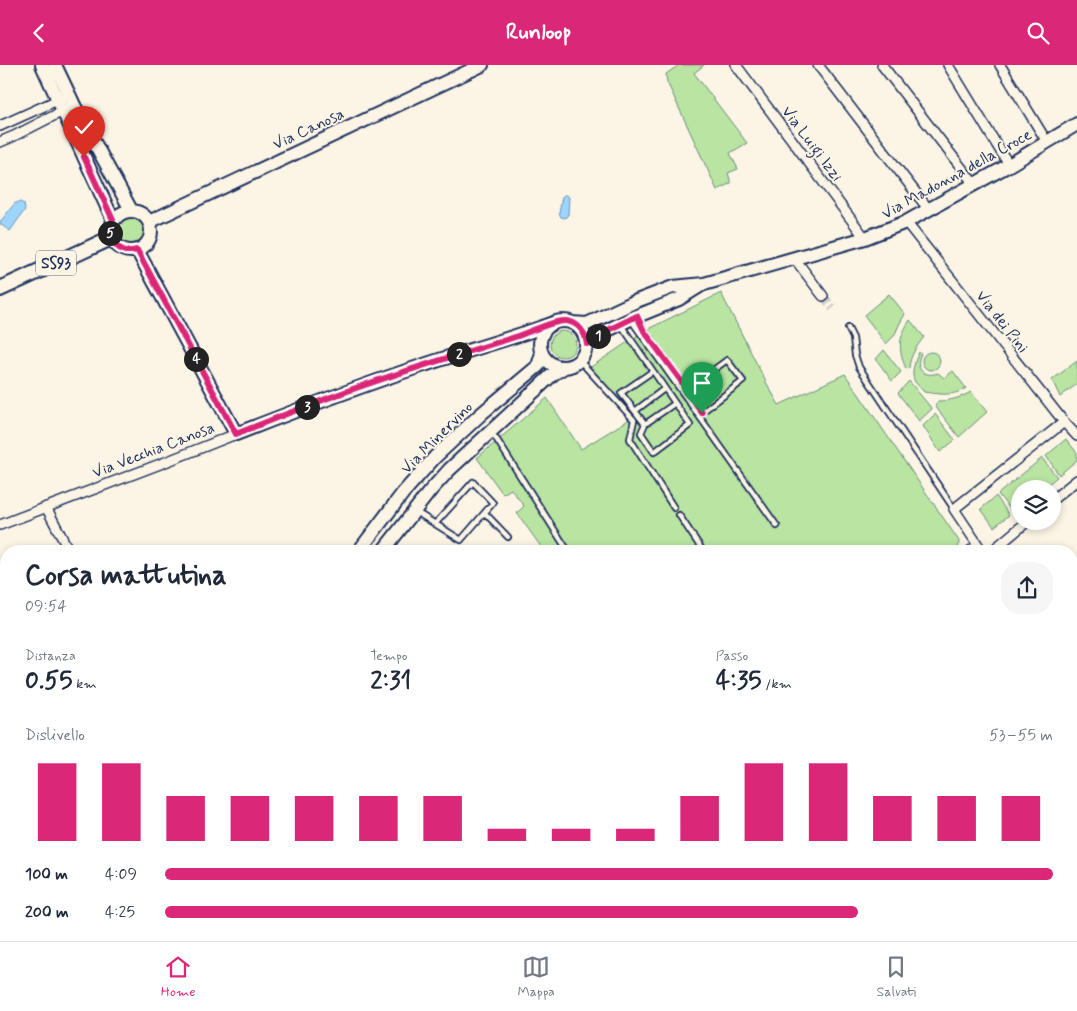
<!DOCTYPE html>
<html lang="it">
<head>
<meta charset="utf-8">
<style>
  body { margin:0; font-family:Mynerve,sans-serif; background:#f6f6f7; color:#1f2937; height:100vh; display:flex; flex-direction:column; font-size:19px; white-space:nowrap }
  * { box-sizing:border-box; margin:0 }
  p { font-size:16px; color:#747a83 }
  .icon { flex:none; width:28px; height:28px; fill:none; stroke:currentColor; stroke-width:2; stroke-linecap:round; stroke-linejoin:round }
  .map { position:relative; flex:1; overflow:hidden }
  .panel { position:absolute; left:0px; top:480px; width:1078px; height:396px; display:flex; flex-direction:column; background:#fff; border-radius:20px 20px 0 0; box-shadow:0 2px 8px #0003 }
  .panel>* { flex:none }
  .buttons { position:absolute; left:1011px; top:415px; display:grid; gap:10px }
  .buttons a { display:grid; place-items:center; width:50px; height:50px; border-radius:50%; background:#fff; box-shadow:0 2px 8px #0003; font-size:25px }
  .pin { position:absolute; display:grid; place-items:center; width:42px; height:42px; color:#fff; margin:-51px -21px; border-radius:50% 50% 50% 0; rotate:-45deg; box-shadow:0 0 5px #0007 }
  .pin .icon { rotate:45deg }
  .km { position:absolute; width:25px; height:25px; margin:-12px; border-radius:50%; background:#222; color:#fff; font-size:14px; line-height:25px; text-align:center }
  .round { display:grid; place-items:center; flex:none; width:52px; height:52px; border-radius:20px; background:#f6f6f7 }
  .overview { display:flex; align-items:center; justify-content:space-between; height:85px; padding:0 25px }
  h1 { font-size:28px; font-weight:800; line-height:38px }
  .stats { display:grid; grid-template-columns:repeat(3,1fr); gap:8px; height:85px; padding:5px 25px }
  .stats div { display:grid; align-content:center }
  .stats b { font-size:25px; font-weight:800 }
  .stats small { font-size:14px; font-weight:400 }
  .stats p { font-size:14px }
  .chart { height:140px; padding:10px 25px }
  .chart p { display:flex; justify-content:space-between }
  .chart svg { width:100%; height:90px; margin-top:5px; stroke:#db2777; stroke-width:6 }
  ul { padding:0 25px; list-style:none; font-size:16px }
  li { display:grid; grid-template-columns:80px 60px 1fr; align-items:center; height:38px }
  li i { height:12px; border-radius:6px; background:#db2777 }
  header { display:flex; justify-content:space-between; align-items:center; height:65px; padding:0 25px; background:#db2777; color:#fff; font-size:22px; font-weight:800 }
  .tab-bar { display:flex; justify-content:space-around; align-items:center; height:70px; border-top:1px solid #e0e1e3; background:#fff; font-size:14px; color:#747a83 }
  .tab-bar a { display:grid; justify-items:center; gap:2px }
  .tab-bar .active { color:#db2777 }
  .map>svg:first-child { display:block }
  .green { fill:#b9e4a1; stroke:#6a8a80 }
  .water { fill:#9ed5fd; stroke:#6a93bd }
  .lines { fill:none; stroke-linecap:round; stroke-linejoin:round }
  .street-tunnel { stroke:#cfcdca; stroke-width:9; stroke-dasharray:9 4.5; stroke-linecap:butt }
  .lane-casing { stroke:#1b2f5e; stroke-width:8 }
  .street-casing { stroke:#1b2f5e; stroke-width:12 }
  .secondary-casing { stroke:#1b2f5e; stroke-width:16 }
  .primary-casing { stroke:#1b2f5e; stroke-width:18 }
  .lane { stroke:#fcf5e5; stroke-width:4.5 }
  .street { stroke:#fcf5e5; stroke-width:9 }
  .secondary { stroke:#fcf5e5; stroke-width:12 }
  .primary { stroke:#fcf5e5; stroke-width:14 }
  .route-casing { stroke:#fff; stroke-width:10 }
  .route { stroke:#db2777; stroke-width:6 }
  .labels { text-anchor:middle; stroke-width:4; stroke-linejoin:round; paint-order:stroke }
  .shield { fill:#fcf5e5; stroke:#5e6a86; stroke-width:1 }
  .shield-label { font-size:15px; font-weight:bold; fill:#1b2f5e }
  .street-label { font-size:16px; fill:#1b2f5e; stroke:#fcf5e5 }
</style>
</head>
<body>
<header><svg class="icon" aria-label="back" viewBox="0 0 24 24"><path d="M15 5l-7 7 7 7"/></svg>Runloop<svg class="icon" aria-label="search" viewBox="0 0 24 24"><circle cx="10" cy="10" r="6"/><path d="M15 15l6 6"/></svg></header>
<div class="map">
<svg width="1077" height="876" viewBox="0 0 1077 876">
  <rect width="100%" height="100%" fill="#fcf5e5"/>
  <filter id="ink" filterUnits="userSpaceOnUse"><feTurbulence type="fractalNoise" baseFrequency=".02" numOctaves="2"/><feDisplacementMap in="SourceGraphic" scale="10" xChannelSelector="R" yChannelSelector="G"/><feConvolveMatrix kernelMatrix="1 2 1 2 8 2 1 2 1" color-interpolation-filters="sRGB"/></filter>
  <g filter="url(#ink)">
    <path class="green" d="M 679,0 L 704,0 L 694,8 L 747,78 L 730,88 L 738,104 L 728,108 L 731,118 L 717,125 L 667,17 L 666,9 Z
      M117 165a14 14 0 1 1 28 0a14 14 0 1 1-28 0Z
      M 721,228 L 766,317 L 779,340 L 845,309 L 959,476 L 958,486 L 544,486 L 517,448 L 524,441 L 511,424 L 503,429 L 477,393 L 547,333 L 581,384 L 630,354 L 585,306 L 644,266 Z
      M 889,229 L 905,249 L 899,260 L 894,271 L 886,279 L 864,250 Z
      M 910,255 L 924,272 C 916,282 910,291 909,303 L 906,304 C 898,284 898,273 910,255 Z
      M550 279a13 13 0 1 1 26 0a13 13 0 1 1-26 0Z
      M 884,285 L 901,307 L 892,316 L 876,294 Z
      M922 296a9 9 0 1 1 18 0a9 9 0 1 1-18 0Z
      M 919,287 L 921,289 C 914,303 923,313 938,308 L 944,313 L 953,306 L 966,323 C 954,332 938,329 924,327 C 921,324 918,320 915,317 C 910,308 915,296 919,287 Z
      M 1077,296 L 1077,319 L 1060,332 L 1052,315 Z
      M 909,316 L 932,344 L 919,356 L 898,328 Z
      M 971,327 L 987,347 L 959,372 L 935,341 L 938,336 C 950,336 960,333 971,327 Z
      M 935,349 L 955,375 L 940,387 L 923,361 Z
      M 1066,374 L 1077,388 L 1077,395 L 1059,410 L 1046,391 Z
      M 1042,393 L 1057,412 L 1042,424 L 1020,424 L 1020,441 L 1012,447 L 998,429 Z
      M 996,431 L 1009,450 L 994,462 L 981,444 Z
      M 1077,497 L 1077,547 L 1071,546 L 1071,502 Z
      M 396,870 L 462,870 L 458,876 L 404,876 Z"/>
    <path class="water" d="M 564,130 L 566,130 L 569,132 L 568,150 L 565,153 L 561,152 L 559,148 L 562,132 Z
      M 20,137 L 24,139 L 25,145 L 10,166 L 0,159 L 0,157 L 15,138 L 16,138 Z"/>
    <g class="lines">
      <path class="street-tunnel" d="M 823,231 L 833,243"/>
      <g class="lane-casing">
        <path id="lane" d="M 638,252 L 644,266 L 687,324 L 702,347 L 743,316 L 727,295 L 687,324
          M 631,255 L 777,461
          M 621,260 L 653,306 L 621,328 L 645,359 L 641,368 L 654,387 L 690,360 L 653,306
          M 848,263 L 853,273 L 855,290 L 859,302 L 954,444
          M 580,296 L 634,355 L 630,374 L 674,443
          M 635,346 L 664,324
          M 645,359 L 674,339
          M 491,368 L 497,375 L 568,486
          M 416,447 L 461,475 L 493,438 L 473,417 L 435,459
          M 485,448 L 508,472
          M 679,450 L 703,486"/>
      </g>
      <g class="street-casing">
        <path id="street" d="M 736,0 L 865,173
          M 818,0 L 929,145
          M 882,0 L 974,119
          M 948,0 L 1009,100
          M 1000,0 L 1047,77
          M 0,61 L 62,33
          M 0,77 L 14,71 L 67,44
          M 906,157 L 1064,357 L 1077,371
          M 795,194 L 823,231
          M 1052,435 L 1077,415
          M 46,442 L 69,486
          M 0,460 L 168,396 L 236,369
          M 970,486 L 978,480
          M 982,486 L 954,444 L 1064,357
          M 992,486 L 1028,456
          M 1071,760 L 1077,753
          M 309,870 L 317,876
          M 214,876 L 218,870
          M 371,876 L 375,870
          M 524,876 L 529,870
          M 906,876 L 910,870
          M 991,876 L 995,870"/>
      </g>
      <g class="secondary-casing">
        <path id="secondary" d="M 42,0 L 113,155
          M 55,0 L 74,40 L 131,145
          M111 166a20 20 0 1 1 40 0a20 20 0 1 1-40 0Z
          M 149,157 L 482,0
          M 137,185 L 236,369 C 297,345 358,322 421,301 C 465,286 510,274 554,258
          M540 279a23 23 0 1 1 46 0a23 23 0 1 1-46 0Z
          M 572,258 L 587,259 L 634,237 L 673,222 L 704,219 L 865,173 L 906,157 L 1009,100 L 1077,59
          M 587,279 L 602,268 L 630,254 L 679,234 L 700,221
          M 359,486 L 403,428 L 435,392 L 481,349 L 538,301 L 542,288
          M 383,486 L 430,426 L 449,405 L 553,309 L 563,303
          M 1071,792 L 1077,796
          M 1071,813 L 1077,817
          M 143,870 L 151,876
          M 87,876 L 92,870
          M 643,876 L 647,870
          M 660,876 L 664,870"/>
      </g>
      <g class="primary-casing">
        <path id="primary" d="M 0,224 L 111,173"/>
      </g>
      <use href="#lane" class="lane"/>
      <use href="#street" class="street"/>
      <use href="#secondary" class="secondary"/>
      <use href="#primary" class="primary"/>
    </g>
  </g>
  <g class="lines" filter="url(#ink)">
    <g class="route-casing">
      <path id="route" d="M 84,92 L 113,155 L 110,167 L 111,172 L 114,178 L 119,183 L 125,186 L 132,186 L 137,185 L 236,369 C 271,355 306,341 342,328 C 399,307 457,290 515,272 C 528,268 553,255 566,256 C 578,257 585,267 587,279 L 602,268 L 637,251 L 644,266 L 687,324 L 702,348"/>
    </g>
    <use href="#route" class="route"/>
  </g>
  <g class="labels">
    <rect class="shield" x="36" y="185.5" width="40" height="25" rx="4"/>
    <g class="shield-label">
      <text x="56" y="203">SS93</text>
    </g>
    <g class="street-label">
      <text transform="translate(308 63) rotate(-25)" y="6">Via Canosa</text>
      <text transform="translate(813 78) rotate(53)" y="6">Via Luigi Izzi</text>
      <text transform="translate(956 108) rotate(-29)" y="6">Via Madonna della Croce</text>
      <text transform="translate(1003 256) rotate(52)" y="6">Via dei Pini</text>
      <text transform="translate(436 372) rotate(-45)" y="6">Via Minervino</text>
      <text transform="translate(153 384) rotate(-21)" y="6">Via Vecchia Canosa</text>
    </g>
  </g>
</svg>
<div class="buttons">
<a><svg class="icon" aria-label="layers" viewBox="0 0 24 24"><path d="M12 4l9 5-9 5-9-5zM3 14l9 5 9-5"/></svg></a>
</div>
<div class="pin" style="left:702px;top:348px;background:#1e9e55"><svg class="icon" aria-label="arrive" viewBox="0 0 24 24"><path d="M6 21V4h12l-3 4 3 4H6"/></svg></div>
<div class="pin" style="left:84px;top:92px;background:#d93025"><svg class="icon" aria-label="check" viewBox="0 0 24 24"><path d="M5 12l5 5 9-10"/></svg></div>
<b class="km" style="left:598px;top:271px">1</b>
<b class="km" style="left:459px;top:289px">2</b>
<b class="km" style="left:307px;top:342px">3</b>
<b class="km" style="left:196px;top:294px">4</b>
<b class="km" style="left:110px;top:168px">5</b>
<section class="panel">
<div class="overview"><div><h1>Corsa mattutina</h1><p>09:54</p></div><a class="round"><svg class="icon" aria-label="share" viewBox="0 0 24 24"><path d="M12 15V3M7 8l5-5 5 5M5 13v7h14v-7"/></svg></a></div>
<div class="stats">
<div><p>Distanza</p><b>0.55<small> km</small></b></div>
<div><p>Tempo</p><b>2:31</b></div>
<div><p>Passo</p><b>4:35<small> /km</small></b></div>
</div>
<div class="chart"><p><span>Dislivello</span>53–55 m</p>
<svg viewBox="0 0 160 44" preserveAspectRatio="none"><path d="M5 44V6M15 44V6M25 44V22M35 44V22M45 44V22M55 44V22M65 44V22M75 44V38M85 44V38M95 44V38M105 44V22M115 44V6M125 44V6M135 44V22M145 44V22M155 44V22"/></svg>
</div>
<ul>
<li><b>100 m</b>4:09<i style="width:100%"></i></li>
<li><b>200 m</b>4:25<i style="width:78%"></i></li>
</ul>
</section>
</div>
<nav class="tab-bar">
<a class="active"><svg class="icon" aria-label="home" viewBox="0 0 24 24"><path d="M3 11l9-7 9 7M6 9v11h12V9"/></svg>Home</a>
<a><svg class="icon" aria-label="map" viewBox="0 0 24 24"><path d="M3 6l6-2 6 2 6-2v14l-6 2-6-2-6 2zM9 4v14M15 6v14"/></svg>Mappa</a>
<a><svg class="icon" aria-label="saved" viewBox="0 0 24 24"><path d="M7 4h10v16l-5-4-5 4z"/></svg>Salvati</a>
</nav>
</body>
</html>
